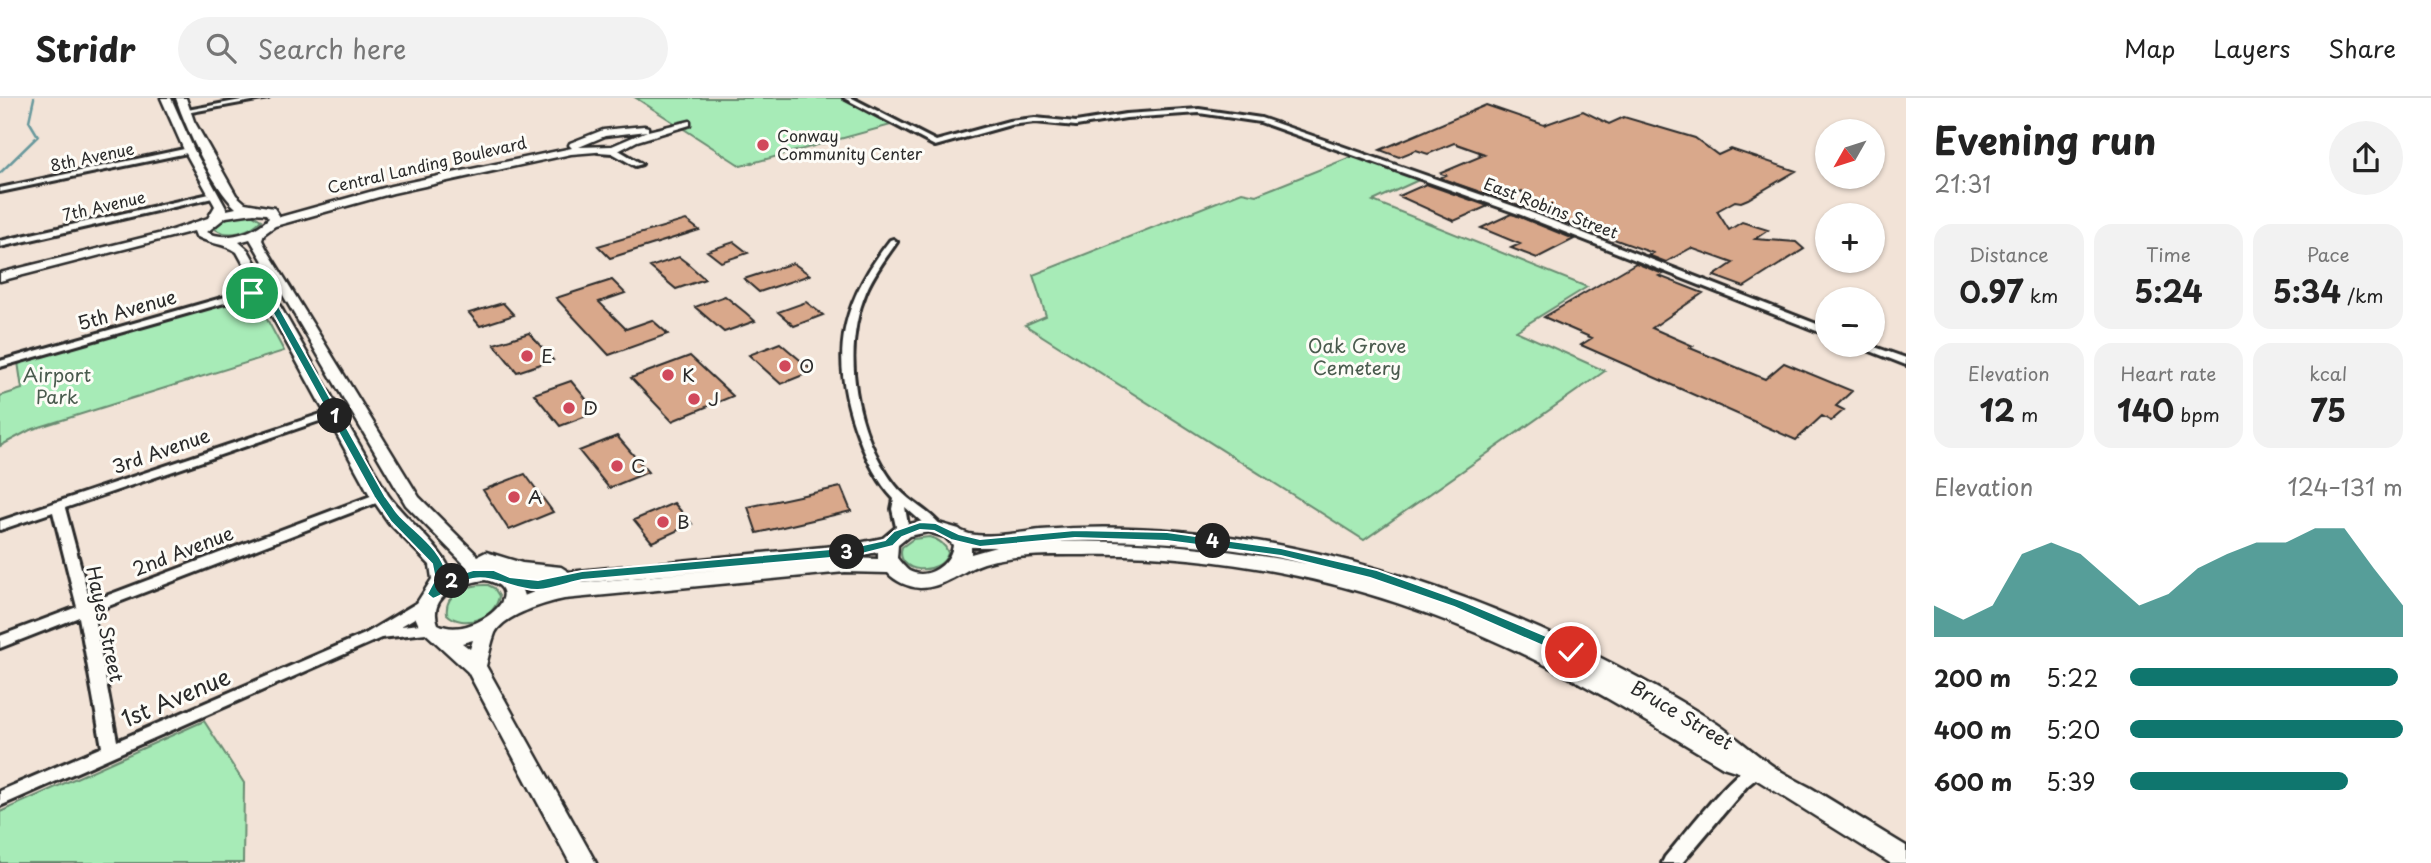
<!DOCTYPE html>
<html lang="en">
<head>
<meta charset="utf-8">
<style>
  body { margin:0; font-family:"Playpen Sans",sans-serif; background:#f2f2f2; color:#222; height:100vh; display:flex; flex-direction:column; font-size:26px; white-space:nowrap }
  * { box-sizing:border-box; margin:0 }
  p { font-size:23px; color:#767676 }
  .icon { flex:none; width:38px; height:38px; fill:none; stroke:currentColor; stroke-width:2; stroke-linecap:round; stroke-linejoin:round }
  .map { position:relative; flex:1; overflow:hidden }
  .sheet { display:flex; flex-direction:column; background:#fff; width:525px }
  .sheet>* { flex:none }
  .needle { width:46px; rotate:231deg }
  .tools { position:absolute; left:1815px; top:21px; display:grid; gap:14px }
  .tools a { display:grid; place-items:center; width:70px; height:70px; border-radius:50%; background:#fff; box-shadow:0 2px 5px #0004; font-size:35px }
  .pin { position:absolute; display:grid; place-items:center; width:60px; height:60px; color:#fff; margin:-30px; border:4px solid #fff; border-radius:50%; box-shadow:0 2px 7px #0007 }
  .km { position:absolute; width:35px; height:35px; margin:-18px; border-radius:50%; background:#222; color:#fff; font-size:19px; line-height:35px; text-align:center }
  .round { display:grid; place-items:center; flex:none; width:74px; height:74px; border-radius:37px; background:#f2f2f2 }
  .head { display:flex; align-items:center; justify-content:space-between; height:119px; padding:0 28px }
  h1 { font-size:38px; font-weight:700; line-height:52px }
  .figures { display:grid; grid-template-columns:repeat(3,1fr); gap:10px; height:119px; padding:7px 28px }
  .figures div { display:grid; align-content:center; border-radius:18px; background:#f2f2f2; text-align:center }
  .figures b { font-size:30px; font-weight:700 }
  .figures small { font-size:19px; font-weight:400 }
  .figures p { font-size:19px }
  .chart { height:196px; padding:14px 28px }
  .chart p { display:flex; justify-content:space-between }
  .chart svg { width:100%; height:126px; margin-top:7px; fill:#0f766e; opacity:.7 }
  ul { padding:0 28px; list-style:none; font-size:23px }
  li { display:grid; grid-template-columns:112px 84px 1fr; align-items:center; height:52px }
  li i { height:18px; border-radius:9px; background:#0f766e }
  header { display:flex; align-items:center; gap:42px; box-sizing:border-box; height:98px; padding:0 35px; background:#fff; border-bottom:2px solid #e0e0e0 }
  header strong { font-size:33px }
  nav { display:flex; gap:38px; margin-inline-start:auto; font-size:24px }
  .search { width:490px; height:63px; background:#f2f2f2; display:flex; align-items:center; gap:18px; box-sizing:border-box; padding:0 24px; border-radius:38px; color:#767676; font-size:26px }
  main { display:flex; flex:1; min-height:0 }
  .map>svg:first-child { display:block }
  .green { fill:#a7ebb7; stroke:#698b71; stroke-width:2 }
  .lines { fill:none; stroke-linecap:round; stroke-linejoin:round }
  .stream { stroke:#67989c; stroke-width:2.5 }
  .building { fill:#d9a88b; stroke:#2b2b2b; stroke-width:2 }
  .street-casing { stroke:#2b2b2b; stroke-width:6 }
  .secondary-casing { stroke:#2b2b2b; stroke-width:5 }
  .street { fill:#fdfcf7; fill-rule:evenodd }
  .secondary { fill:#fdfcf7; fill-rule:evenodd }
  .route { fill:#0f766e; stroke:#fff; stroke-width:2 }
  .poi-dot { fill:#d1495b; stroke:#fdfcf7; stroke-width:2.5 }
  .labels { text-anchor:middle; stroke-width:6; stroke-linejoin:round; paint-order:stroke }
  .far-poi-label { font-size:16px; fill:#2b2b2b; stroke:#fdfcf7; text-anchor:start }
  .far-street-label { font-size:16px; fill:#2b2b2b; stroke:#fdfcf7 }
  .street-label { font-size:19px; fill:#2b2b2b; stroke:#fdfcf7 }
  .park-label { font-size:19px; fill:#4a5b4e; stroke:#fdfcf7 }
  .poi-label { font-size:19px; fill:#2b2b2b; stroke:#fdfcf7; text-anchor:start }
  .near-street-label { font-size:23px; fill:#2b2b2b; stroke:#fdfcf7 }
</style>
</head>
<body>
<header>
<strong>Stridr</strong>
<div class="search"><svg class="icon" aria-label="search" viewBox="0 0 24 24"><circle cx="10" cy="10" r="6"/><path d="M15 15l6 6"/></svg>Search here</div>
<nav><a>Map</a><a>Layers</a><a>Share</a></nav>
</header>
<main>
<div class="map">
<svg width="1906" height="765" viewBox="0 0 1906 765">
  <rect width="100%" height="100%" fill="#f2e3d7"/>
  <filter id="ink" filterUnits="userSpaceOnUse"><feTurbulence type="fractalNoise" baseFrequency=".0143" numOctaves="2"/><feDisplacementMap in="SourceGraphic" scale="14" xChannelSelector="R" yChannelSelector="G"/><feConvolveMatrix kernelMatrix="1 2 1 2 8 2 1 2 1" color-interpolation-filters="sRGB"/></filter>
  <g filter="url(#ink)">
    <path class="green" d="M 636,0 L 841,0 L 891,27 L 741,68 Z
      M 1358,56 L 1423,80 L 1373,103 L 1587,189 L 1516,233 L 1605,273 L 1364,442 L 1025,227 L 1046,218 L 1033,177 L 1242,94 L 1256,97 Z
      M 253,117 L 261,122 C 251,134 228,140 215,131 C 222,118 239,116 253,117 Z
      M 250,198 L 255,199 L 284,253 L 30,332 L 0,348 L 0,298 L 22,291 L 18,264 Z
      M 929,439 C 938,441 945,445 948,455 C 941,479 894,476 902,449 L 913,441 Z
      M 488,487 L 494,490 L 499,498 C 496,520 463,532 447,516 C 444,494 470,486 488,487 Z
      M 204,623 L 244,685 L 243,765 L 0,765 L 0,714 Z"/>
    <g class="lines">
      <path class="stream" d="M 0,75 L 38,38 L 29,23 L 34,0"/>
    </g>
    <path class="building" d="M 1486,7 L 1544,27 L 1583,13 L 1609,26 L 1624,19 L 1695,40 L 1718,57 L 1731,51 L 1796,73 L 1748,101 L 1741,104 L 1735,103 L 1717,113 L 1729,132 L 1742,124 L 1768,132 L 1755,141 L 1796,144 L 1804,151 L 1744,189 L 1714,178 L 1733,165 L 1691,150 L 1666,164 L 1648,157 L 1653,155 L 1524,109 L 1528,107 L 1522,93 L 1503,102 L 1440,80 L 1446,77 L 1441,75 L 1484,57 L 1480,56 L 1482,55 L 1454,45 L 1428,56 L 1416,52 L 1399,59 L 1380,52 Z
      M 1426,86 L 1488,108 L 1454,123 L 1399,98 Z
      M 1511,116 L 1515,117 L 1574,141 L 1537,160 L 1511,150 L 1520,146 L 1481,130 Z
      M 686,122 L 699,132 L 610,160 L 598,148 Z
      M 734,144 L 748,155 L 721,164 L 707,153 Z
      M 679,159 L 687,165 L 705,181 L 676,191 L 650,169 Z
      M 793,165 L 810,177 L 759,194 L 744,181 Z
      M 1636,165 L 1663,176 L 1659,178 L 1703,195 L 1652,230 L 1693,248 L 1690,250 L 1765,281 L 1784,265 L 1852,293 L 1836,308 L 1844,312 L 1831,323 L 1822,318 L 1796,342 L 1581,247 L 1592,240 L 1544,219 Z
      M 612,182 L 625,195 L 599,204 L 626,231 L 652,222 L 668,236 L 609,257 L 556,200 Z
      M 725,198 L 746,215 L 755,223 L 724,234 L 695,209 Z
      M 806,204 L 823,217 L 794,228 L 778,214 Z
      M 503,205 L 514,217 L 480,228 L 469,215 Z
      M 529,235 L 553,262 L 517,274 L 494,246 Z
      M 780,245 L 813,273 L 781,286 L 749,257 Z
      M 690,258 L 733,298 L 672,323 L 631,280 Z
      M 571,283 L 597,314 L 560,328 L 534,296 Z
      M 617,338 L 648,374 L 609,390 L 579,353 Z
      M 525,376 L 553,414 L 509,432 L 483,392 Z
      M 841,389 L 851,413 L 757,435 L 748,409 Z
      M 674,405 L 692,426 L 652,444 L 634,422 Z"/>
    <g class="lines">
      <g class="street-casing">
        <path id="street" d="M 252,0 L 268,0 L 186,15 L 182,13 Z
          M 844,0 L 852,0 L 936,43 L 1009,23 L 1035,20 L 1076,24 L 1126,16 L 1199,11 L 1261,20 L 1522,111 L 1827,230 L 1827,237 L 1516,115 L 1260,24 L 1199,15 L 1126,20 L 1076,28 L 1035,24 L 1010,27 L 935,48 Z
          M 189,50 L 193,52 L 192,54 L 0,94 L 0,90 Z
          M 598,50 L 617,51 L 642,66 L 635,68 L 612,55 L 598,54 Z
          M 214,95 L 217,95 L 217,99 L 0,149 L 0,143 Z
          M 893,141 L 897,144 C 886,160 874,175 866,194 C 841,253 855,335 895,387 C 908,404 929,412 942,429 L 936,433 L 931,432 L 905,409 L 909,433 L 903,437 L 897,433 L 892,411 L 894,401 C 878,384 867,362 859,340 C 829,261 839,208 890,142 Z
          M 264,188 L 267,189 L 267,193 L 0,269 L 0,263 Z
          M 1855,247 L 1869,247 L 1906,260 L 1906,267 Z
          M 333,312 L 339,315 L 337,317 L 65,410 L 90,504 L 376,396 L 384,396 L 386,399 L 384,402 L 93,514 L 117,643 L 365,536 L 420,503 L 430,503 L 432,507 L 430,511 L 401,528 L 430,525 L 435,526 L 437,530 L 435,534 L 381,540 L 0,708 L 0,693 L 102,649 L 79,519 L 0,550 L 0,538 L 77,509 L 53,414 L 0,432 L 0,423 Z
          M 1757,663 L 1763,665 L 1765,670 L 1763,675 L 1747,688 L 1682,765 L 1662,765 L 1665,759 C 1684,738 1733,671 1757,663 Z"/>
      </g>
      <g class="secondary-casing">
        <path id="secondary" d="M 161,0 L 171,0 L 194,52 L 227,112 L 236,110 C 213,89 186,31 176,0 L 186,0 L 194,23 L 236,97 L 245,105 L 274,110 L 280,119 L 391,88 L 572,50 L 569,47 L 570,45 L 603,32 L 644,28 L 648,29 L 648,33 L 690,23 L 690,27 L 637,43 L 620,52 L 571,56 L 393,95 L 275,128 L 264,136 L 262,142 L 266,150 L 419,399 L 478,458 L 486,454 L 522,465 L 561,469 L 569,474 L 854,446 L 883,440 L 896,429 L 928,422 L 959,431 C 973,444 1022,434 1041,432 C 1115,426 1189,431 1262,444 C 1421,472 1574,537 1711,622 C 1731,634 1747,650 1766,663 C 1780,674 1796,682 1811,690 C 1843,709 1874,729 1906,748 L 1906,765 L 1890,765 L 1751,678 L 1723,669 C 1659,631 1596,591 1529,559 C 1391,491 1238,454 1084,457 C 1051,457 1016,456 984,465 C 962,472 944,490 920,490 C 908,489 895,483 888,475 L 845,474 L 564,501 C 545,505 504,517 495,535 C 491,545 489,557 486,568 L 596,765 L 570,765 L 468,574 L 420,530 L 414,516 L 418,503 L 432,481 L 430,467 L 389,425 L 371,399 L 237,154 C 224,145 209,146 196,138 L 194,133 L 0,183 L 0,175 L 166,134 L 208,120 L 215,108 L 184,52 ZM 647,33 L 612,48 L 579,49 L 605,38 ZM 254,115 L 266,116 L 269,120 C 255,135 225,144 207,134 L 226,119 ZM 250,141 L 406,407 L 468,470 L 451,476 C 446,453 404,420 388,397 L 248,152 L 239,144 ZM 928,434 L 945,439 L 953,447 C 951,466 928,483 909,473 C 905,470 900,464 897,460 L 898,447 L 909,438 ZM 1106,442 C 1173,443 1242,450 1307,466 C 1220,449 1133,441 1045,444 ZM 971,449 L 996,449 L 971,456 ZM 878,454 L 878,461 L 846,460 ZM 737,470 L 580,485 L 582,485 ZM 485,482 C 536,492 470,544 438,526 C 427,497 462,485 485,482 ZM 522,492 L 534,494 L 524,498 ZM 473,542 L 470,551 L 462,545 Z"/>
      </g>
      <use href="#street" class="street"/>
      <use href="#secondary" class="secondary"/>
    </g>
  </g>
  <path class="route" d="M 264,189 L 269,191 L 385,398 C 391,405 395,414 402,420 C 421,439 442,452 448,480 L 473,472 L 494,472 L 510,479 L 538,482 L 582,473 L 854,449 L 885,442 L 894,433 L 920,424 L 936,425 L 959,436 L 980,441 L 1075,432 L 1167,434 L 1281,450 L 1377,472 L 1463,503 L 1575,550 L 1577,554 L 1571,559 L 1566,558 L 1454,509 L 1370,480 L 1281,458 L 1167,443 L 1075,440 L 980,449 L 951,442 L 934,433 L 920,432 L 902,439 L 893,448 L 854,458 L 582,482 C 568,485 553,491 538,492 C 516,493 495,477 473,481 C 457,484 447,496 433,501 L 427,496 L 435,481 L 432,466 L 391,424 L 374,399 L 262,195 L 252,197 L 248,195 Z"/>
  <g class="poi-dot">
    <circle cx="763" cy="47" r="7"/>
    <circle cx="527" cy="258" r="7"/>
    <circle cx="785" cy="268" r="7"/>
    <circle cx="668" cy="277" r="7"/>
    <circle cx="694" cy="301" r="7"/>
    <circle cx="569" cy="310" r="7"/>
    <circle cx="617" cy="368" r="7"/>
    <circle cx="514" cy="399" r="7"/>
    <circle cx="663" cy="424" r="7"/>
  </g>
  <g class="labels">
    <g class="far-poi-label">
      <text x="777" y="44">Conway<tspan x="777" dy="18">Community Center</tspan></text>
    </g>
    <g class="far-street-label">
      <text transform="translate(92 59) rotate(-12)" y="6">8th Avenue</text>
      <text transform="translate(427 67) rotate(-13)" y="6">Central Landing Boulevard</text>
      <text transform="translate(104 108) rotate(-13)" y="6">7th Avenue</text>
      <text transform="translate(1551 110) rotate(21)" y="6">East Robins Street</text>
    </g>
    <g class="street-label">
      <text transform="translate(127 212) rotate(-16)" y="7">5th Avenue</text>
      <text transform="translate(161 353) rotate(-19)" y="7">3rd Avenue</text>
      <text transform="translate(183 453) rotate(-21)" y="7">2nd Avenue</text>
      <text transform="translate(105 526) rotate(78)" y="7">Hayes Street</text>
      <text transform="translate(1682 617) rotate(31)" y="7">Bruce Street</text>
    </g>
    <g class="park-label">
      <text x="1357" y="255">Oak Grove<tspan x="1357" dy="22">Cemetery</tspan></text>
      <text x="57" y="284">Airport<tspan x="57" dy="22">Park</tspan></text>
    </g>
    <g class="poi-label">
      <text x="541" y="265">E</text>
      <text x="799" y="275">O</text>
      <text x="682" y="284">K</text>
      <text x="708" y="308">J</text>
      <text x="583" y="317">D</text>
      <text x="631" y="375">C</text>
      <text x="528" y="406">A</text>
      <text x="677" y="431">B</text>
    </g>
    <g class="near-street-label">
      <text transform="translate(176 600) rotate(-23)" y="8">1st Avenue</text>
    </g>
  </g>
</svg>
<div class="tools">
<a><svg class="needle" viewBox="-14 -14 28 28"><path d="M0-13l5 13h-10z" fill="#e53935"/><path d="M0 13l5-13h-10z" fill="#767676"/></svg></a>
<a>+</a>
<a>−</a>
</div>
<div class="pin" style="left:252px;top:195px;background:#1e9e55"><svg class="icon" aria-label="arrive" viewBox="0 0 24 24"><path d="M6 21V4h12l-3 4 3 4H6"/></svg></div>
<div class="pin" style="left:1571px;top:554px;background:#d93025"><svg class="icon" aria-label="check" viewBox="0 0 24 24"><path d="M5 12l5 5 9-10"/></svg></div>
<b class="km" style="left:335px;top:318px">1</b>
<b class="km" style="left:452px;top:483px">2</b>
<b class="km" style="left:847px;top:454px">3</b>
<b class="km" style="left:1213px;top:443px">4</b>
</div>
<section class="sheet">
<div class="head"><div><h1>Evening run</h1><p>21:31</p></div><a class="round"><svg class="icon" aria-label="share" viewBox="0 0 24 24"><path d="M12 15V3M7 8l5-5 5 5M5 13v7h14v-7"/></svg></a></div>
<div class="figures">
<div><p>Distance</p><b>0.97<small> km</small></b></div>
<div><p>Time</p><b>5:24</b></div>
<div><p>Pace</p><b>5:34<small> /km</small></b></div>
</div>
<div class="figures">
<div><p>Elevation</p><b>12<small> m</small></b></div>
<div><p>Heart rate</p><b>140<small> bpm</small></b></div>
<div><p>kcal</p><b>75</b></div>
</div>
<div class="chart"><p><span>Elevation</span>124–131 m</p>
<svg viewBox="0 0 160 44" preserveAspectRatio="none"><path d="M0 44V33L10 38L20 33L30 15L40 11L50 15L60 24L70 33L80 29L90 20L100 15L110 11L120 11L130 6L140 6L150 20L160 33V44z"/></svg>
</div>
<ul>
<li><b>200 m</b>5:22<i style="width:98%"></i></li>
<li><b>400 m</b>5:20<i style="width:100%"></i></li>
<li><b>600 m</b>5:39<i style="width:80%"></i></li>
</ul>
</section>
</main>
</body>
</html>
